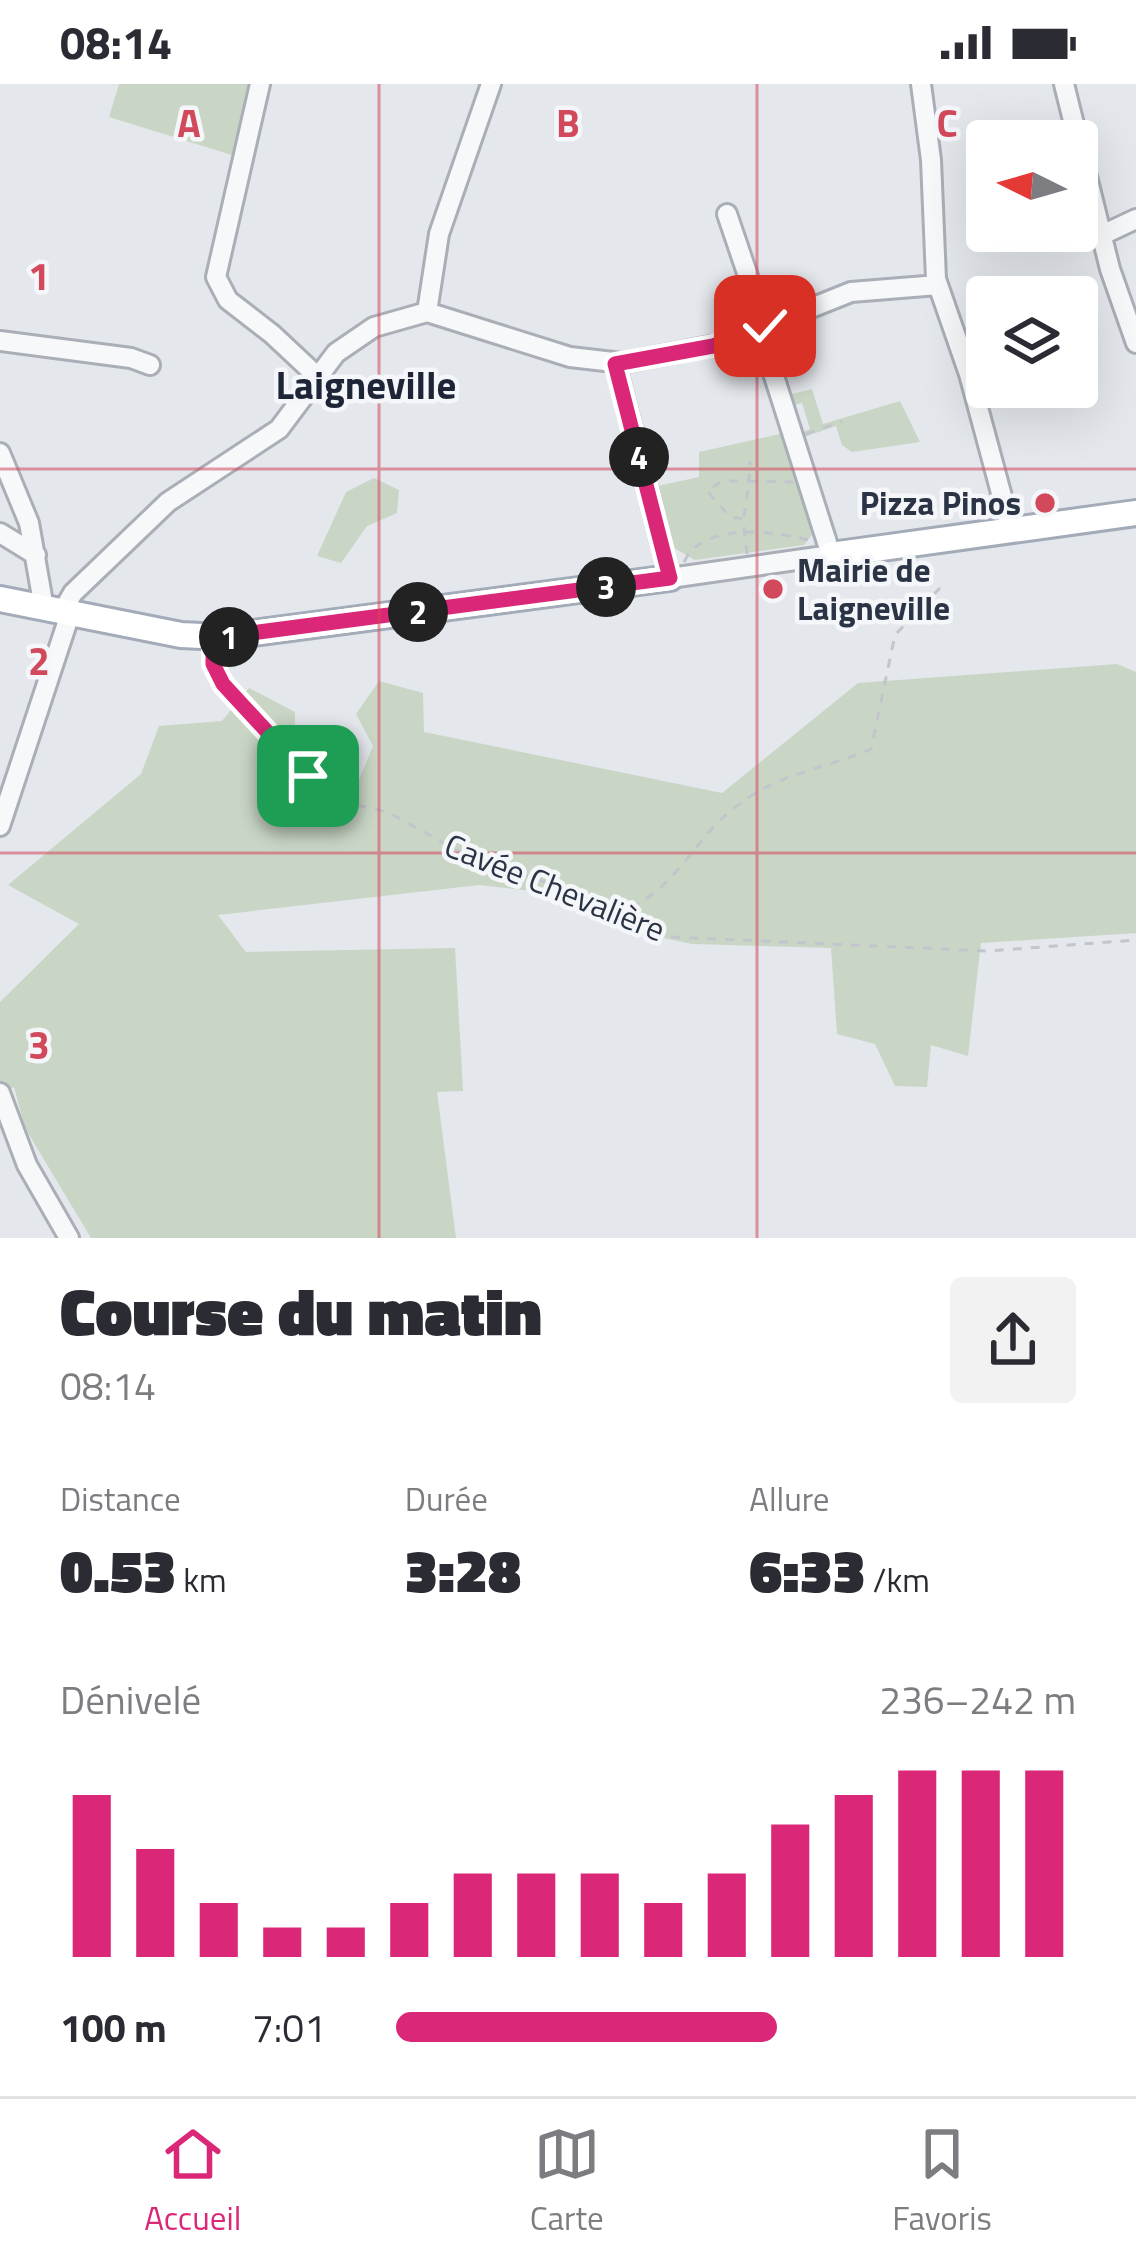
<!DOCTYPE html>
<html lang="fr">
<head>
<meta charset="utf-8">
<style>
  body { margin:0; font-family:"Titillium Web",sans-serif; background:#f2f2f3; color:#2b2b33; height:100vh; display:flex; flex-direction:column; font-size:45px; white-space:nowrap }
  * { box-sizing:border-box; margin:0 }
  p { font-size:39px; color:#7c7c81 }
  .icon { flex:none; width:66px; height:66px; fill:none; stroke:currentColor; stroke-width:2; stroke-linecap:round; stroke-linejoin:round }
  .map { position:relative; height:1154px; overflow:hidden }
  .details { display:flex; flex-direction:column; background:#fff; flex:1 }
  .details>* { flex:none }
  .needle { width:78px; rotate:275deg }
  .buttons { position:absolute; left:966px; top:36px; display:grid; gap:24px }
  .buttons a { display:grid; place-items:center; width:132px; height:132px; border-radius:12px; background:#fff; box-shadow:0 12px 48px #0002; font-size:60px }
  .pin { position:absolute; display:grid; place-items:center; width:102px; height:102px; color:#fff; margin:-51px; border-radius:24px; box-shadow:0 6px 18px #0006 }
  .km { position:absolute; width:60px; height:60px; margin:-30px; border-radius:50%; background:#222; color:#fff; font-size:33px; line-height:60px; text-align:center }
  .round { display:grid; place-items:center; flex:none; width:126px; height:126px; border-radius:12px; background:#f2f2f3 }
  .headline { display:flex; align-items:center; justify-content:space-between; height:204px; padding:0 60px }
  h1 { font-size:66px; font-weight:800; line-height:90px }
  .figures { display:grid; grid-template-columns:repeat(3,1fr); gap:18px; height:204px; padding:12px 60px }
  .figures div { display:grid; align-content:center }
  .figures b { font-size:60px; font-weight:800 }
  .figures small { font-size:33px; font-weight:400 }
  .figures p { font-size:33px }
  .chart { height:336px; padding:24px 60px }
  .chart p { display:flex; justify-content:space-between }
  .chart svg { width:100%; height:216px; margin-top:12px; stroke:#db2777; stroke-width:6 }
  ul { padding:0 60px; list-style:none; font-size:39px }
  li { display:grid; grid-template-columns:192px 144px 1fr; align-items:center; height:90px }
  li i { height:30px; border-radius:15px; background:#db2777 }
  .status { display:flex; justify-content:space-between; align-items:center; height:84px; padding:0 60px; background:#fff; direction:ltr }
  .status svg { height:33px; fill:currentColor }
  .tabs { display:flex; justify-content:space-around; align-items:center; height:168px; border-top:3px solid #e1e1e2; background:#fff; font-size:33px; color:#7c7c81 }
  .tabs a { display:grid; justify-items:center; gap:6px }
  .tabs .active { color:#db2777 }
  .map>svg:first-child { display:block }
  .green { fill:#c9d6c5 }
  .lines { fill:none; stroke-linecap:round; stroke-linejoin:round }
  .minor-casing { stroke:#a9aeb7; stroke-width:24 }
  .major-casing { stroke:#a3abb8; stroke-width:30 }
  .path { stroke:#c2c5cb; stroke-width:3; stroke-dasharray:9 9; stroke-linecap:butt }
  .minor { stroke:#f7f8fa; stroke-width:18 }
  .major { stroke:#fff; stroke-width:24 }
  .route-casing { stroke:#fff; stroke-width:24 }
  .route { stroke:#db2777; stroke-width:15 }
  .grid { fill:none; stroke:#d1495b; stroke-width:3; stroke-opacity:0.55 }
  .poi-dot { fill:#d1495b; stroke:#f4f6f9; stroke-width:4.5 }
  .labels { text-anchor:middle; stroke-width:9; stroke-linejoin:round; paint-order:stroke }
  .poi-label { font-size:33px; font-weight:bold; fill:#2b3445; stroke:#f4f6f9; text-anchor:end }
  .street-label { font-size:33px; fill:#2b3445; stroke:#f4f6f9 }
  .quarter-label { font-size:39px; font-weight:bold; fill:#1d2536; stroke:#f4f6f9 }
  .grid-label { font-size:39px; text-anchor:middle; font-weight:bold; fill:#d1495b; stroke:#f4f6f9; stroke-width:9; stroke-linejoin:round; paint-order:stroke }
</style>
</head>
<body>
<div class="status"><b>08:14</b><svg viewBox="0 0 49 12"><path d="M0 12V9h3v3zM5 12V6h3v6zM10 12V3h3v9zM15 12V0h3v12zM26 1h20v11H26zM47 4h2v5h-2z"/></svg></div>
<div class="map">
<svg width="1136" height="1154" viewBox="0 0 1136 1154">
  <rect width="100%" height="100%" fill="#e4e7ec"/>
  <path class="green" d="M 119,0 L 253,0 L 235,72 L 109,33 Z
    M 812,305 L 823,340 L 900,317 L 920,358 L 852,368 L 842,361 L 836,342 L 801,354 L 800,349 L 810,345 L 802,319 L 791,322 L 788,311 Z
    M 784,349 L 815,447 L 804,461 L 695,476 L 669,461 L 653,403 L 699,393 L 699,368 Z
    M 374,394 L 399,406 L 397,429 L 367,442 L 341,479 L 317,472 L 346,408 Z
    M 1117,580 L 1136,588 L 1136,849 L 981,859 L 968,972 L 931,961 L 927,1003 L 895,1002 L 875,960 L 837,950 L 831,864 L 692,860 L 621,845 L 560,810 L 479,801 L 218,831 L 246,868 L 455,864 L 463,1007 L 437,1008 L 456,1154 L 91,1154 L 25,1044 L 14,1003 L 0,1012 L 0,918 L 79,840 L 8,801 L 141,690 L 159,642 L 222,637 L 249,604 L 295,628 L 294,692 L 358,698 L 373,662 L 356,630 L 379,597 L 423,609 L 424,648 L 722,709 L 858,599 Z"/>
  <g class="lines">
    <g class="minor-casing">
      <path id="minor" d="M 260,0 L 216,193 L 228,216 L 272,250 L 319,294
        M 921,0 L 931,76 L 936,195 L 969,290 L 1011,446
        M 1064,0 L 1110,185 L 1136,259
        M 727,130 L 765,242
        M 1102,151 L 1136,135
        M 427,228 L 439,150 L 491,0
        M 0,257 L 131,274 L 150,281
        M 615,279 L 670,494 L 831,471 L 759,245
        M 0,369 L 29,439 L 44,524
        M 0,449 L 36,471
        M 62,528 L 73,509 L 168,418 L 279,345 L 336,269 L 374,243 L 427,228 L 570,273 L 622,279 L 721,260 L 851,208 L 938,201
        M 0,742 L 70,530
        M 0,1009 L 27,1081 L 69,1154"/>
    </g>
    <g class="major-casing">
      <path id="major" d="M 831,471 L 1136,429
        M 0,515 L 181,551 L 222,553 L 670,494"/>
    </g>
    <path class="path" d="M 806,350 L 842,337
      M 744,433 L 749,397 L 793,398
      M 747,470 L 743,435 L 730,433 L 707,407 L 722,397 L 749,397 L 750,377
      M 684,478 C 703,437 777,447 812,457
      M 213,570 L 213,580 L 223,600 L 260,644 L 308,692 L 347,719 L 388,728 L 467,772 L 557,802 L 614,834 L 671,853 L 988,867 L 1136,856
      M 615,833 C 635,822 654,812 669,795 C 692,772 707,745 733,725 C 782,686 818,688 871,665 L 895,551 L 940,504"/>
    <use href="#minor" class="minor"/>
    <use href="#major" class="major"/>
  </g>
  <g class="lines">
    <g class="route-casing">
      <path id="route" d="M 308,692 L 223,600 L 213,580 L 213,554 L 670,494 L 615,280 L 713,262 L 765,242"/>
    </g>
    <use href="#route" class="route"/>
  </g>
  <path class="grid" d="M 379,0 L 379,1154M 757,0 L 757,1154M 0,385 L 1136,385M 0,769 L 1136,769"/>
  <g class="poi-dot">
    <circle cx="1045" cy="419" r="12"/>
    <circle cx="773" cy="505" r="12"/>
  </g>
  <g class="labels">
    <g class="poi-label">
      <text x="1021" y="431">Pizza Pinos</text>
      <text x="797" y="498" text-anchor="start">Mairie de<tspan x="797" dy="38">Laigneville</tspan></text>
    </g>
    <g class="street-label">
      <text transform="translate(555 803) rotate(22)" y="12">Cavée Chevalière</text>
    </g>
    <g class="quarter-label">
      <text x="366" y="315">Laigneville</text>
    </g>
  </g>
  <g class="grid-label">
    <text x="189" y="53">A</text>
    <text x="568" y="53">B</text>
    <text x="947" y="53">C</text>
    <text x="39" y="206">1</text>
    <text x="39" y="591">2</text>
    <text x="39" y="975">3</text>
  </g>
</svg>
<div class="buttons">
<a><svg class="needle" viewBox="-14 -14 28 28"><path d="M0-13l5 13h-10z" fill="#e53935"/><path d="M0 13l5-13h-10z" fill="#7c7c81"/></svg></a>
<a><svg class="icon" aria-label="layers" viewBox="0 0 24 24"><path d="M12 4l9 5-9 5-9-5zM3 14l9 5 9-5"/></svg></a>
</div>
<div class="pin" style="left:308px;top:692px;background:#1e9e55"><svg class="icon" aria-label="arrive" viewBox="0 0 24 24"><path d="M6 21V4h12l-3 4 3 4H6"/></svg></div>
<div class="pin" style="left:765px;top:242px;background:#d93025"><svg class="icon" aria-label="check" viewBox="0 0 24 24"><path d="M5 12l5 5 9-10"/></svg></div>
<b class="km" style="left:229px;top:553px">1</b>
<b class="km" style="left:418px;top:528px">2</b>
<b class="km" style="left:606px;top:503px">3</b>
<b class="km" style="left:639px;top:373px">4</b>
</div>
<section class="details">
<div class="headline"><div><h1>Course du matin</h1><p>08:14</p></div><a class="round"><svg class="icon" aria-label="share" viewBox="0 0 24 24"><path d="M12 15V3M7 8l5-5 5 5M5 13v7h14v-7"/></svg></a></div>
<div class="figures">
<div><p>Distance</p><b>0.53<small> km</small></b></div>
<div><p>Durée</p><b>3:28</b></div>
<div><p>Allure</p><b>6:33<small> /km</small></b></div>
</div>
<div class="chart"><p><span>Dénivelé</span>236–242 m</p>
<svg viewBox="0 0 160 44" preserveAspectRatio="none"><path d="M5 44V11M15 44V22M25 44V33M35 44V38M45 44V38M55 44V33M65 44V27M75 44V27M85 44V27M95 44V33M105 44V27M115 44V17M125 44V11M135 44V6M145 44V6M155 44V6"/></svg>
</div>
<ul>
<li><b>100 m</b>7:01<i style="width:56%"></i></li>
</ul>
</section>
<nav class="tabs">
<a class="active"><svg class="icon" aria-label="home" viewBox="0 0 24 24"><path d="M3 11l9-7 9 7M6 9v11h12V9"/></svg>Accueil</a>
<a><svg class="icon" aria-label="map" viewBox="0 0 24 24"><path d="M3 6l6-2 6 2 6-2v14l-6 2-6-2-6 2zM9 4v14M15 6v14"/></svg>Carte</a>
<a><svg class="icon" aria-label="saved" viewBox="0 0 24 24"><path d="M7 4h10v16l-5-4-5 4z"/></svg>Favoris</a>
</nav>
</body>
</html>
